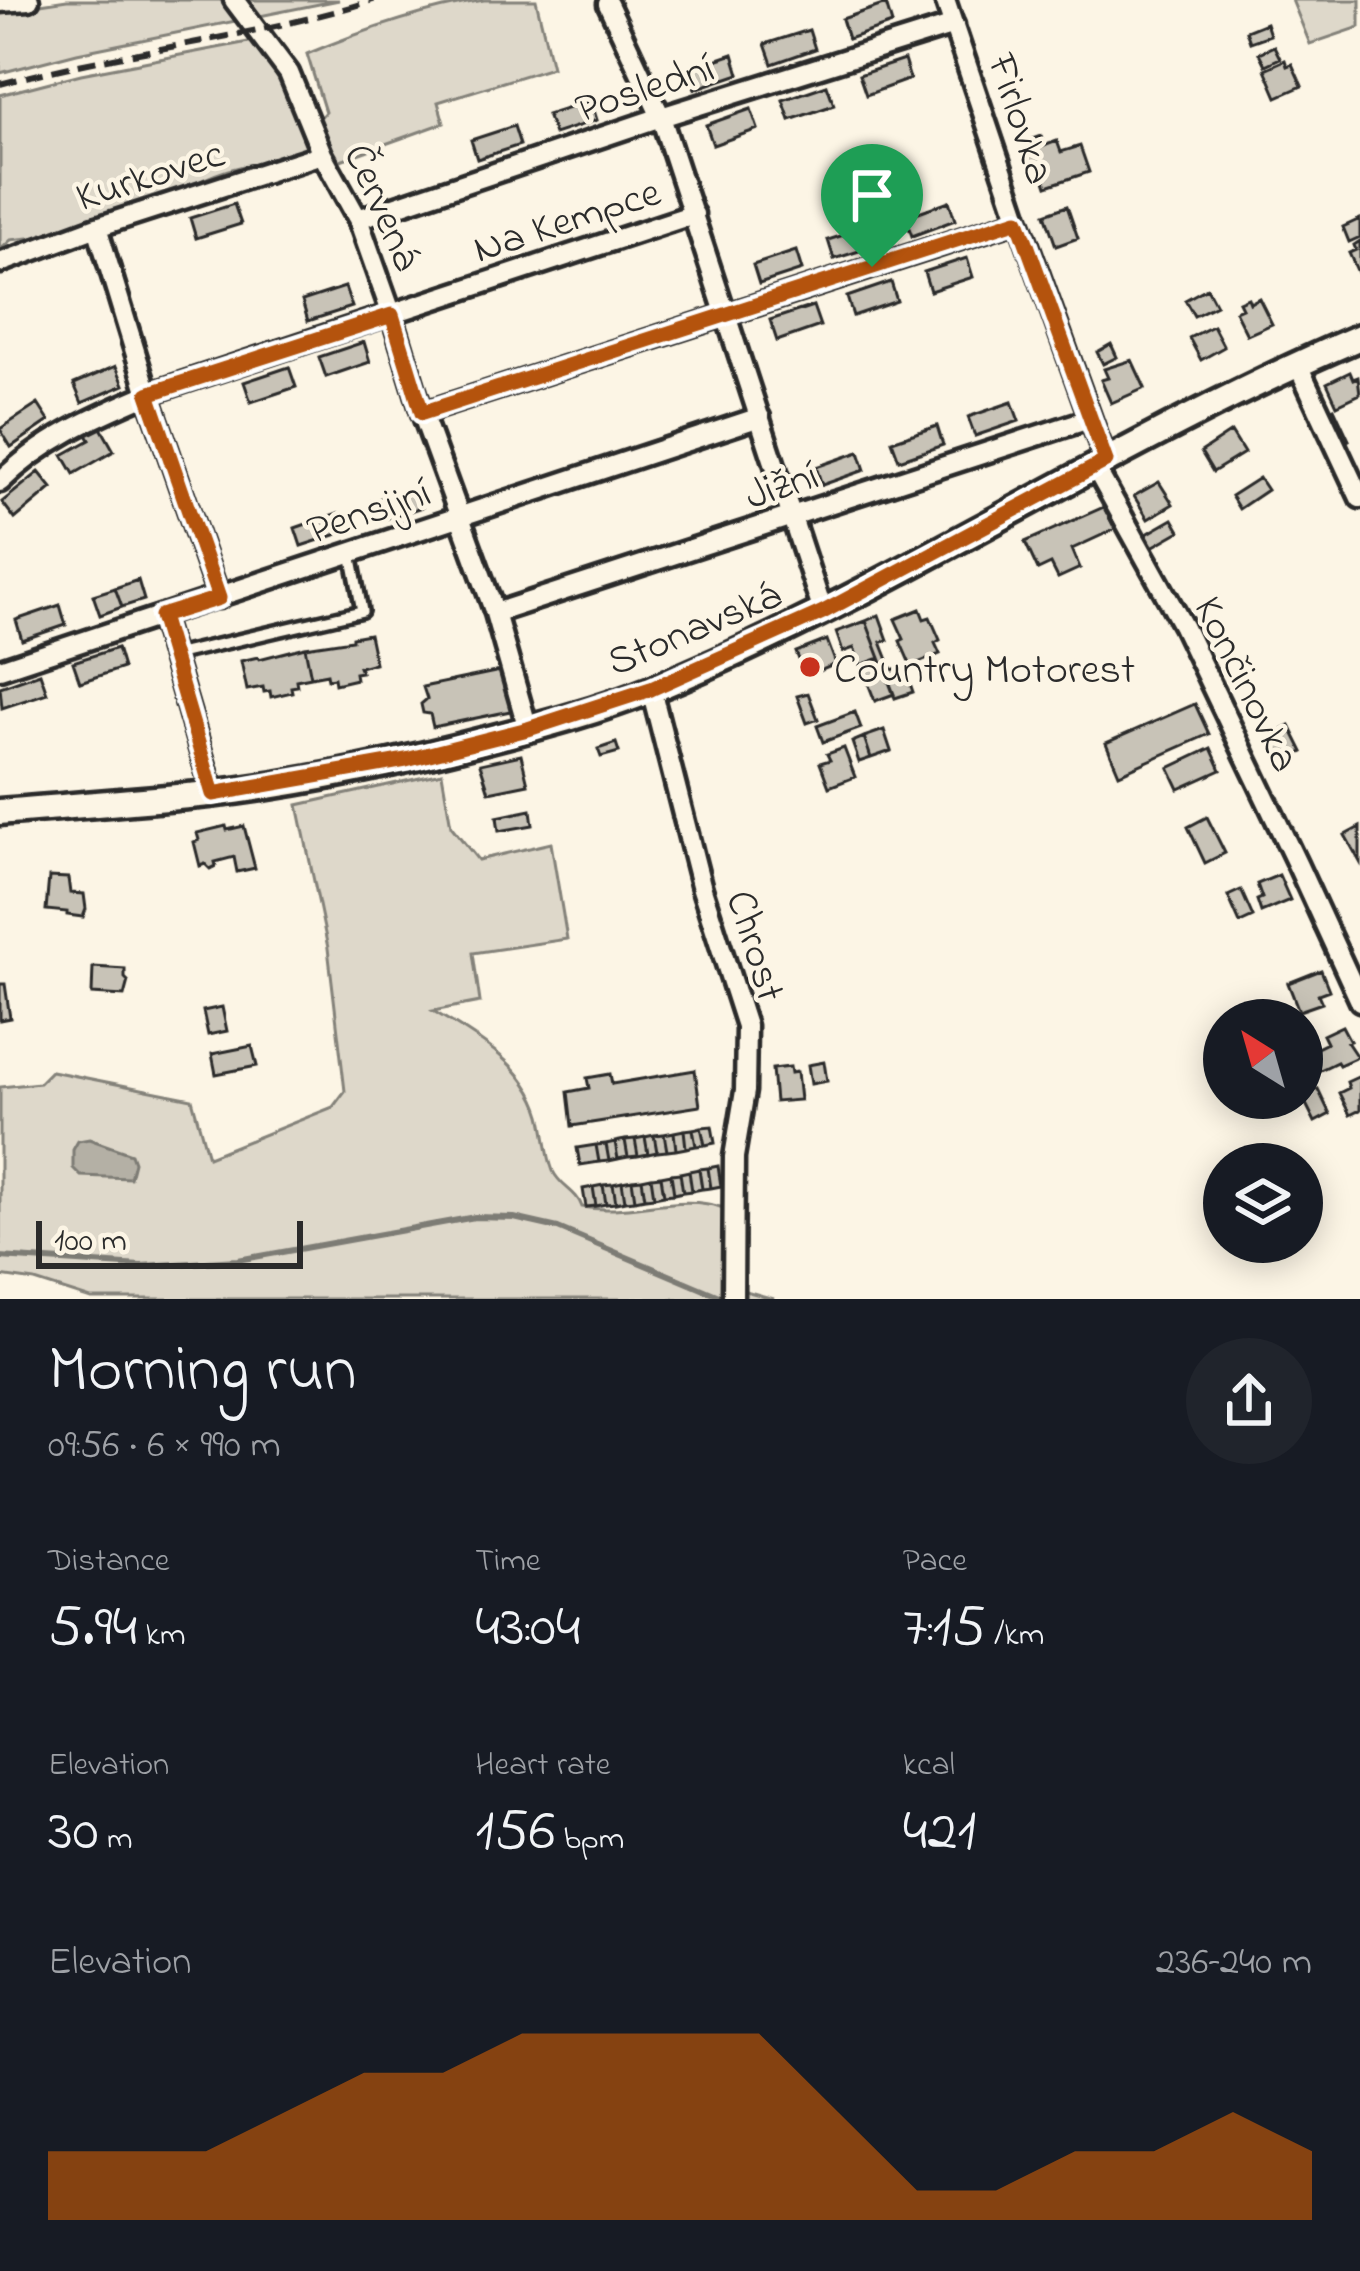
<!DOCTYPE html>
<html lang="en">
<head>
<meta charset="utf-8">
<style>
  body { margin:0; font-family:"Indie Flower",sans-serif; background:#20242c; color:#f1f3f6; height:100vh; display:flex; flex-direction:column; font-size:45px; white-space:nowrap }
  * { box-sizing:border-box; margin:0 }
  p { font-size:39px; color:#9ea1a6 }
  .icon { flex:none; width:66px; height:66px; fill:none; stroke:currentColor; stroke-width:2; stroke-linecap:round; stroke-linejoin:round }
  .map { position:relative; height:1299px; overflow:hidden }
  .panel { display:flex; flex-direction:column; background:#171b24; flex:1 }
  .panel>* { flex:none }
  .needle { width:78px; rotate:323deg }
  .controls { position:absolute; left:1203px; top:999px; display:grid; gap:24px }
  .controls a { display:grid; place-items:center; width:120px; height:120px; border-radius:50%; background:#171b24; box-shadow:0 6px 30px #0003; font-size:60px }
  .scale { position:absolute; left:36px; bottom:30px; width:267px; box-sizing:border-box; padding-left:12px; border:6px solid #2b2b2b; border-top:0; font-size:33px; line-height:42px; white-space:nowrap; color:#2b2b2b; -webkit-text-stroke:9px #fcf5e5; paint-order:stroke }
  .pin { position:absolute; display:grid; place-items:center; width:102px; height:102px; color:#fff; margin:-123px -51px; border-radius:50% 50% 50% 0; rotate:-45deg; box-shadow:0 0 12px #0007 }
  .pin .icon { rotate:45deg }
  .round { display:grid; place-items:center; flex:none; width:126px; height:126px; border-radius:63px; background:#20242c }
  .head { display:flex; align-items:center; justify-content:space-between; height:204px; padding:0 48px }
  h1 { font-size:66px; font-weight:600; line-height:90px }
  .figures { display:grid; grid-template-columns:repeat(3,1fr); gap:18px; height:204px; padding:12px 48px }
  .figures div { display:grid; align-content:center }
  .figures b { font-size:60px; font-weight:600 }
  .figures small { font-size:33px; font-weight:400 }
  .figures p { font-size:33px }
  .chart { height:336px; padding:24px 48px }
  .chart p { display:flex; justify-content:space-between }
  .chart svg { width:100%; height:216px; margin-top:12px; fill:#b45309; opacity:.7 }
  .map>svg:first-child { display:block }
  .green { fill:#ded8ca; stroke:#84827a; stroke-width:3 }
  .water { fill:#b4b0a5; stroke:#7d7b74; stroke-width:3 }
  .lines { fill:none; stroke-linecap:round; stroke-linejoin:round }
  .stream { stroke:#7d7b74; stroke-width:6 }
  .building { fill:#c8c3b7; stroke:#2b2b2b; stroke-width:3 }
  .lane-casing { stroke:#2b2b2b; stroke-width:18 }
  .street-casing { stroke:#2b2b2b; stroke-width:27 }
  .secondary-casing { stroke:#2b2b2b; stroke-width:33 }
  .lane { stroke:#fcf5e5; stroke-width:9 }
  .street { stroke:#fcf5e5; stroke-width:18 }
  .secondary { stroke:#fcf5e5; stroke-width:24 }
  .rail { stroke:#2b2b2b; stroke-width:6; stroke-dasharray:18 9; stroke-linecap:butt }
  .route-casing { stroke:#fff; stroke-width:24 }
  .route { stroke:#b45309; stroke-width:15 }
  .poi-dot { fill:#c8321e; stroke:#fcf5e5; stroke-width:4.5 }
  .labels { text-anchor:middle; stroke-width:9; stroke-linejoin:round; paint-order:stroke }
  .street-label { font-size:42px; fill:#2b2b2b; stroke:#fcf5e5 }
  .poi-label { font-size:42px; fill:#2b2b2b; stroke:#fcf5e5; text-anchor:start }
</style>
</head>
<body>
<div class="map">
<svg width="1360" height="1299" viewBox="0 0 1360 1299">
  <rect width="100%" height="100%" fill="#fcf5e5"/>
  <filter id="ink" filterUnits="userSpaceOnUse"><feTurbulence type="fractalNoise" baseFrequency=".00833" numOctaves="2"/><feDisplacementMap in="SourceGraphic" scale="24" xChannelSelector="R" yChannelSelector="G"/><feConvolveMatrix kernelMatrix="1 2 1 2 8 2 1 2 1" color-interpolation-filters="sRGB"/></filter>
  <g filter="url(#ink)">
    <path class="green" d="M 67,0 L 339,0 L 77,53 L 0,73 L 0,10 Z
      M 484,0 L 536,0 L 552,67 L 438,102 L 444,123 L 335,162 L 317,121 L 325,112 L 307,54 C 364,30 422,10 484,0 Z
      M 1292,0 L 1360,0 L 1360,27 L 1310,44 Z
      M 259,40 L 308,140 L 306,148 L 298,154 C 260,163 218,167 186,190 L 47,236 L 11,240 L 0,250 L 0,95 L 81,74 Z
      M 442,773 L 451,826 L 478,860 L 551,843 L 567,939 L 473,953 L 480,1002 L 433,1011 C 475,1036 526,1064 541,1115 C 546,1134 546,1153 553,1171 C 560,1187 577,1191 582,1207 C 628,1216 680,1192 723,1208 L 728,1286 L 774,1299 L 91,1299 L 35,1281 L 0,1276 L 0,1087 L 39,1083 L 51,1071 L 192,1099 L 208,1157 L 333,1107 L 345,1091 L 328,948 L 298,805 Z"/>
    <path class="water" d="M 89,1139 L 131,1154 L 134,1162 L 130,1178 L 81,1176 L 73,1168 L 73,1150 L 78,1141 Z"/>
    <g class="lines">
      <path class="stream" d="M 0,1257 L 141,1266 L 238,1260 L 475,1217 L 514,1218 L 558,1228 L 726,1299"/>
    </g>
    <path class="building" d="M 886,4 L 892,24 L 848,39 L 842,19 Z
      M 1266,23 L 1270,35 L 1250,42 L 1246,31 Z
      M 809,30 L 815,49 L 772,64 L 765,44 Z
      M 1274,46 L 1280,58 L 1265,65 L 1259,53 Z
      M 733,54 L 739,74 L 695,89 L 689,69 Z
      M 904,60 L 910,79 L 866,95 L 859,75 Z
      M 1285,60 L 1287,66 L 1292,64 L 1302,86 L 1277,97 L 1265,69 Z
      M 827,85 L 834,105 L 790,120 L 783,100 Z
      M 591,101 L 597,120 L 554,134 L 547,115 Z
      M 751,109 L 758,129 L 713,145 L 706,125 Z
      M 514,126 L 520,145 L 477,159 L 471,140 Z
      M 1041,136 L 1044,146 L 1057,141 L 1061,152 L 1080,146 L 1089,172 L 1047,186 L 1040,165 L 1030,168 L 1021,143 Z
      M 949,201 L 955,220 L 912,236 L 905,217 Z
      M 234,204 L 241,224 L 196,238 L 190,218 Z
      M 1067,206 L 1078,238 L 1056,246 L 1045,214 Z
      M 1360,219 L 1360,237 L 1349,242 L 1343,227 Z
      M 872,226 L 878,245 L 834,259 L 828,240 Z
      M 1360,241 L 1360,277 L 1349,253 L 1356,250 L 1354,245 Z
      M 796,251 L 802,270 L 759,284 L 753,265 Z
      M 967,258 L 973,277 L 930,291 L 924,272 Z
      M 891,282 L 897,301 L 853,316 L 847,297 Z
      M 345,287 L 352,307 L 308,321 L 302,301 Z
      M 1207,288 L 1216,305 L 1194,316 L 1185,300 Z
      M 1248,298 L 1250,303 L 1259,298 L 1272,324 L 1247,335 L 1235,311 L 1242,308 L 1239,302 Z
      M 813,306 L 820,326 L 777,341 L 770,320 Z
      M 1213,326 L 1224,347 L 1201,360 L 1189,338 Z
      M 364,342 L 370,362 L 326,377 L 319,357 Z
      M 1111,344 L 1117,357 L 1103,364 L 1097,352 Z
      M 1132,360 L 1145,388 L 1111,403 L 1101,380 L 1108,378 L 1104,369 Z
      M 116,366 L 124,385 L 82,403 L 74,384 Z
      M 289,367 L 296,387 L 251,402 L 244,382 Z
      M 1350,372 L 1353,379 L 1358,377 L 1360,394 L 1337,405 L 1327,383 Z
      M 1012,402 L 1019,421 L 975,436 L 968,417 Z
      M 38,404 L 49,421 L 11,447 L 0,429 Z
      M 1334,408 L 1349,440 L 1339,445 L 1324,413 Z
      M 100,426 L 114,451 L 74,474 L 63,455 L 90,440 L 86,433 Z
      M 937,426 L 943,445 L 899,460 L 892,441 Z
      M 1231,432 L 1244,453 L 1213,472 L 1201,452 Z
      M 859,452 L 865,470 L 822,485 L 816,467 Z
      M 39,472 L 52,488 L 15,519 L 2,502 Z
      M 1259,478 L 1267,490 L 1239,509 L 1231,496 Z
      M 1159,482 L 1173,504 L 1148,519 L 1134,496 Z
      M 415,487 L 422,507 L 378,521 L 372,501 Z
      M 1104,507 L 1115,529 L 1072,549 L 1080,568 L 1058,578 L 1051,564 L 1038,570 L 1025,542 Z
      M 338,513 L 344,532 L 301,546 L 295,528 Z
      M 1173,519 L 1180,531 L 1152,547 L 1145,535 Z
      M 138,580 L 144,600 L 122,607 L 115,588 Z
      M 115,588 L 122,607 L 100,615 L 93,595 Z
      M 60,605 L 66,625 L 22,640 L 16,620 Z
      M 920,609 L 924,619 L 930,617 L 940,640 L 935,643 L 940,654 L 911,666 L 900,641 L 904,639 L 895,619 Z
      M 879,615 L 888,640 L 881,642 L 892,670 L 904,666 L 913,692 L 895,698 L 866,621 Z
      M 866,621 L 880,658 L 861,665 L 854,648 L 843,652 L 836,632 Z
      M 369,634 L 375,663 L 359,667 L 361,672 L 355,673 L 356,679 L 335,684 L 334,678 L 328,679 L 327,674 L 311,677 L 305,647 L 352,640 L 352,637 Z
      M 827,640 L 836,664 L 806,677 L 796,652 Z
      M 305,647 L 311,677 L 296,680 L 297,686 L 291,687 L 292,692 L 271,697 L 270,691 L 264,692 L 263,687 L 247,690 L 241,661 L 258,657 L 259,659 Z
      M 117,648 L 123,668 L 80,682 L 73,662 Z
      M 880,658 L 894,694 L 875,701 L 861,665 Z
      M 505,670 L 515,710 L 433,727 L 430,714 L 423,713 L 421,704 L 427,699 L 423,687 Z
      M 40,673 L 47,693 L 2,708 L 0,687 Z
      M 808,693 L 818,719 L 807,723 L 797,696 Z
      M 1195,704 L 1209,734 L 1119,774 L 1106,743 Z
      M 855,712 L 861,728 L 823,742 L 817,726 Z
      M 1290,726 L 1303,752 L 1284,762 L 1271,736 Z
      M 884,730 L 891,751 L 871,758 L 864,737 Z
      M 864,737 L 871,758 L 859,762 L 852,742 Z
      M 616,743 L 619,752 L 601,757 L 598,749 Z
      M 844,748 L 855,777 L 829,787 L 820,763 L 830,760 L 827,754 Z
      M 1211,748 L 1221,770 L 1179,789 L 1169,768 Z
      M 521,755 L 528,784 L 489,792 L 480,764 Z
      M 531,810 L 533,825 L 499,831 L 497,817 Z
      M 1207,817 L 1225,853 L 1205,863 L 1188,827 Z
      M 226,826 L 227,830 L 244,826 L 255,868 L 237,872 L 234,857 L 215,862 L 216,866 L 210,869 L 205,864 L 200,866 L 194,842 L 199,840 L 197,833 Z
      M 1360,827 L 1360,862 L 1345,835 Z
      M 1279,875 L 1290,900 L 1261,912 L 1257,900 L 1262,898 L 1257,884 Z
      M 49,877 L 68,878 L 70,893 L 84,894 L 86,909 L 83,917 L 67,915 L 67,912 L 46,910 Z
      M 1241,890 L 1253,917 L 1240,923 L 1228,896 Z
      M 93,967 L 125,969 L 125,978 L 128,981 L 124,996 L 92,994 Z
      M 1321,970 L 1329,990 L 1318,994 L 1322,1003 L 1299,1011 L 1288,983 Z
      M 0,984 L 5,984 L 10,1018 L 0,1020 Z
      M 222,1007 L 227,1031 L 208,1035 L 203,1011 Z
      M 1342,1026 L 1350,1041 L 1347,1042 L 1357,1057 L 1339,1065 L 1337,1062 L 1318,1071 L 1309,1052 L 1327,1043 L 1323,1035 Z
      M 252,1046 L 257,1066 L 216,1074 L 212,1054 Z
      M 824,1062 L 827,1081 L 811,1084 L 808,1065 Z
      M 790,1067 L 791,1073 L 797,1072 L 800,1100 L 775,1102 L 772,1069 Z
      M 695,1070 L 700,1106 L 572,1126 L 568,1092 L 589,1088 L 587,1078 L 610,1074 L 612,1084 Z
      M 1360,1076 L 1360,1110 L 1350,1115 L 1339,1093 L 1349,1088 L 1347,1082 Z
      M 1318,1089 L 1330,1114 L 1315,1122 L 1302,1096 Z
      M 712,1126 L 715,1143 L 705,1145 L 701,1127 Z
      M 701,1127 L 705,1145 L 696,1146 L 693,1129 Z
      M 693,1129 L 696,1146 L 686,1148 L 684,1130 Z
      M 684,1130 L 686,1148 L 676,1150 L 674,1132 Z
      M 674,1132 L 676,1150 L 667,1151 L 664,1134 Z
      M 664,1134 L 667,1151 L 657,1152 L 654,1135 Z
      M 654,1135 L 657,1152 L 648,1154 L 645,1137 Z
      M 645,1137 L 648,1154 L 638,1156 L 635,1139 Z
      M 635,1139 L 638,1156 L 628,1157 L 625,1140 Z
      M 625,1140 L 628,1157 L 618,1159 L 615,1142 Z
      M 615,1142 L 618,1159 L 609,1161 L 606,1144 Z
      M 606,1144 L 609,1161 L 599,1162 L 596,1145 Z
      M 596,1145 L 599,1162 L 580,1165 L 577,1148 Z
      M 718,1166 L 721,1186 L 711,1188 L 708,1168 Z
      M 708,1168 L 711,1188 L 702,1189 L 699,1169 Z
      M 699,1169 L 702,1189 L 692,1191 L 689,1171 Z
      M 689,1171 L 692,1191 L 683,1192 L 680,1173 Z
      M 680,1173 L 683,1192 L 674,1194 L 671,1174 Z
      M 671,1174 L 674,1194 L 664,1195 L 661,1176 Z
      M 661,1176 L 664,1195 L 654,1197 L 651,1177 Z
      M 651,1177 L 654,1197 L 645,1198 L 642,1179 Z
      M 642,1179 L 645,1198 L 635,1200 L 632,1180 Z
      M 632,1180 L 635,1200 L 625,1201 L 622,1182 Z
      M 622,1182 L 625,1201 L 616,1203 L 613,1184 Z
      M 613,1184 L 616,1203 L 606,1204 L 603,1185 Z
      M 603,1185 L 606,1204 L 596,1206 L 593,1187 Z
      M 593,1187 L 596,1206 L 586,1207 L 583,1189 Z"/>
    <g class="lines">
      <g class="lane-casing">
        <path id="lane" d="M 174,655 L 362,611 L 351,553"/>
      </g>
      <g class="street-casing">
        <path id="street" d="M 234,0 L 289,73 L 322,154 L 358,219 L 392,315 L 422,413 L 495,613 L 528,729
          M 945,0 L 1019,220 L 1106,461
          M 0,2 L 29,0
          M 608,4 L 661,117 L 823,612
          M 358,219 L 661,117 L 954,25
          M 97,227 L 148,394 L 219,598
          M 0,263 L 97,227 L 322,154
          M 1297,363 L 1360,498
          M 422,413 L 1019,220
          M 1095,467 L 1183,626 L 1298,866 L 1360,1001
          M 0,482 C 42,440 94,417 148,394 L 694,214
          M 495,613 L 1089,419
          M 161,616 L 213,793
          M 0,669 L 760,417
          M 651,689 L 702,889 L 746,1026 L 745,1091 L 734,1157 L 733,1299"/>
      </g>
      <g class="secondary-casing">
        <path id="secondary" d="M 0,812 C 70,806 139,801 209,794 C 300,784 397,763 486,740 C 541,726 598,711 651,690 C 896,590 1117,440 1360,337"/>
      </g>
      <use href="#lane" class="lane"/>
      <use href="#street" class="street"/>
      <use href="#secondary" class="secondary"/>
      <path class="rail" d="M 0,84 C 123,50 252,39 373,0"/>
    </g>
  </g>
  <g class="lines" filter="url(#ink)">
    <g class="route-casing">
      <path id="route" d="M 1018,220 L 1106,461 L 823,612 L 651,689 L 528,729 L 406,760 L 213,794 L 161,616 L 219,598 L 148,394 L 392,315 L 422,413 Z"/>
    </g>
    <use href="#route" class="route"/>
  </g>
  <circle class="poi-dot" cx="810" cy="667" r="12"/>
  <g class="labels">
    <g class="street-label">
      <text transform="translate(644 86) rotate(-18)" y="15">Poslední</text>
      <text transform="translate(1023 118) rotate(72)" y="15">Firlovka</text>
      <text transform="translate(149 173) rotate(-18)" y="15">Kurkovec</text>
      <text transform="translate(385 206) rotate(66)" y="15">Červená</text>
      <text transform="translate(566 218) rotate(-18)" y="15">Na Kempce</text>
      <text transform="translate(781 483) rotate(-18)" y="15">Jižní</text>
      <text transform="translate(368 509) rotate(-19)" y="15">Pensijní</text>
      <text transform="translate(693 626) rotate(-23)" y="15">Stonavská</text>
      <text transform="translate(1249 683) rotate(64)" y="15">Končinovka</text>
      <text transform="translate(758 945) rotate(73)" y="15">Chrost</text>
    </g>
    <g class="poi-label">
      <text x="834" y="682">Country Motorest</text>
    </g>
  </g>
</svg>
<div class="controls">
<a><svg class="needle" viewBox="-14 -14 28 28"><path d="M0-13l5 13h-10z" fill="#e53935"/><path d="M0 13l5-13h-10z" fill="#9ea1a6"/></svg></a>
<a><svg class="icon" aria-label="layers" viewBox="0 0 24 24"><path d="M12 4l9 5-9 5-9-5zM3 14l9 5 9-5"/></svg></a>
</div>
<div class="scale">100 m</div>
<div class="pin" style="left:872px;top:267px;background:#1e9e55"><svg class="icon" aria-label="arrive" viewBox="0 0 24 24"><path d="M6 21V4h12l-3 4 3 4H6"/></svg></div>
</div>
<section class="panel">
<div class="head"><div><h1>Morning run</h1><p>09:56 · 6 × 990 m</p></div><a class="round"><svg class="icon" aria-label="share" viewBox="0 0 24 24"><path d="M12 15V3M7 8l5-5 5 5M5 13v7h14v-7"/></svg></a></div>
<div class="figures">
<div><p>Distance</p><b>5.94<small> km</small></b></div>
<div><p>Time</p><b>43:04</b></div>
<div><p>Pace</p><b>7:15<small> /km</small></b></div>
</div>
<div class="figures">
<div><p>Elevation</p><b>30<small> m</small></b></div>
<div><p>Heart rate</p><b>156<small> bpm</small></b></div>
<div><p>kcal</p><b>421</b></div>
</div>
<div class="chart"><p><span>Elevation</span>236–240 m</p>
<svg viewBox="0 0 160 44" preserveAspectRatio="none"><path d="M0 44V30L10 30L20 30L30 22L40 14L50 14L60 6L70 6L80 6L90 6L100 22L110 38L120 38L130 30L140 30L150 22L160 30V44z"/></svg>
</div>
</section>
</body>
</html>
